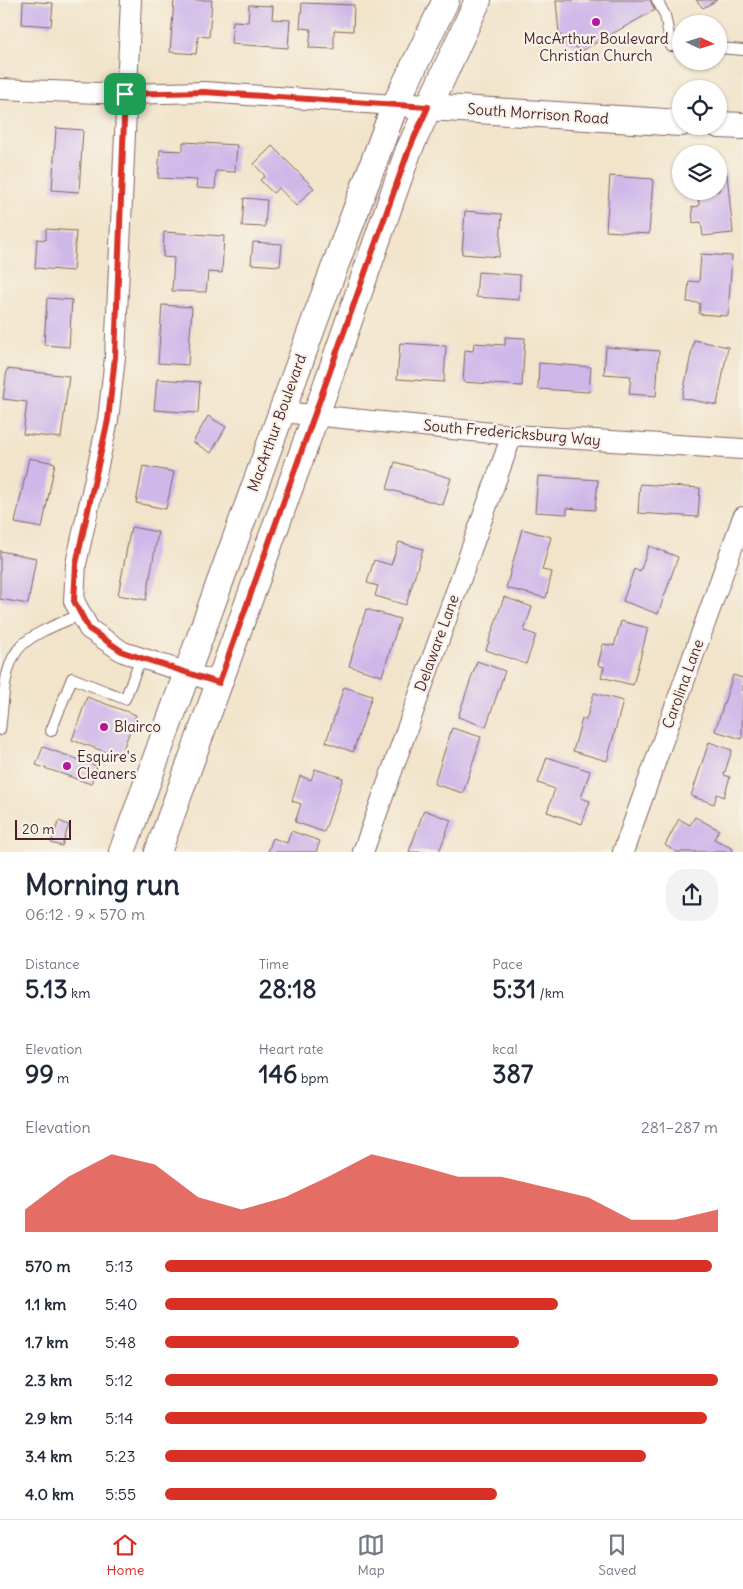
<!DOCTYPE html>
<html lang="en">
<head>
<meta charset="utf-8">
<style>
  body { margin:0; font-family:Delius,sans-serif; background:#f2f2f3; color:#1f2937; height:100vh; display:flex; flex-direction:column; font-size:19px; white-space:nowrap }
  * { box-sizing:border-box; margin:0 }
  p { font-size:16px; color:#747a83 }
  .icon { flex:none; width:28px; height:28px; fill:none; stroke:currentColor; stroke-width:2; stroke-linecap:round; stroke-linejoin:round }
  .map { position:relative; height:852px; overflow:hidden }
  .drawer { display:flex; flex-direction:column; background:#fff; flex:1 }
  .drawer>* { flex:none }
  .needle { width:32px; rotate:94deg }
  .buttons { position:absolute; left:672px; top:15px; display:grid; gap:10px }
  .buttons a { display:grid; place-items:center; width:55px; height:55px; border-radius:50%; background:#fff; box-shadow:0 1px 4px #0004; font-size:25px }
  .scale { position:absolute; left:15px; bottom:12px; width:56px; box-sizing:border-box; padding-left:5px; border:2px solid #4a1f2b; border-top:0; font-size:14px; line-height:18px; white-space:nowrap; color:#4a1f2b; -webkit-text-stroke:4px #f7f3e8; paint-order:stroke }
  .pin { position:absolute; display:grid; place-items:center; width:42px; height:42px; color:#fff; margin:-21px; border-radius:10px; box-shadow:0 2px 8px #0006 }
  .round { display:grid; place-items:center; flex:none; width:52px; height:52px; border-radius:20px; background:#f2f2f3 }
  .overview { display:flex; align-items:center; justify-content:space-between; height:85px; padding:0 25px }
  h1 { font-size:28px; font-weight:700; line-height:38px }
  .figures { display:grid; grid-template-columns:repeat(3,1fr); gap:8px; height:85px; padding:5px 25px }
  .figures div { display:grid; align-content:center }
  .figures b { font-size:25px; font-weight:700 }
  .figures small { font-size:14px; font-weight:400 }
  .figures p { font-size:14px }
  .chart { height:140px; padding:10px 25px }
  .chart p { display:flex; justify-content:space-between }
  .chart svg { width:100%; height:90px; margin-top:5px; fill:#d93025; opacity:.7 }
  ul { padding:0 25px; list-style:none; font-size:16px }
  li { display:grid; grid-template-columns:80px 60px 1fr; align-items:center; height:38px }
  li i { height:12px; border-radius:6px; background:#d93025 }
  .dock { display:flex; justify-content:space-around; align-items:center; height:70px; border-top:1px solid #e0e1e3; background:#fff; font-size:14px; color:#747a83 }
  .dock a { display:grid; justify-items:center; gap:2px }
  .dock .current { color:#d93025 }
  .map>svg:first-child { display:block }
  .building { fill:#ceb7e9 }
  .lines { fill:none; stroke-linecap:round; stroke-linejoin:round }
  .service-casing { stroke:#846463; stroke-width:12 }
  .minor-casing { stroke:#846463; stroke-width:22 }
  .tertiary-casing { stroke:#846463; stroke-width:28 }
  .service { stroke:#fff; stroke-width:10 }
  .minor { stroke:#fff; stroke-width:20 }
  .tertiary { stroke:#fff; stroke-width:26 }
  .route-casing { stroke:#fff; stroke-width:10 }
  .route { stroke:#d93025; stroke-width:6 }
  .poi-dot { fill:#b5179e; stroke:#f7f3e8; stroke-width:2 }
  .labels { text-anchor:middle; stroke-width:4.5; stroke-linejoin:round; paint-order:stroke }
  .poi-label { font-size:15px; fill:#4a1f2b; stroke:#f7f3e8; text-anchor:start }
  .street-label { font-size:15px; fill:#4a1f2b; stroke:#f7f3e8 }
</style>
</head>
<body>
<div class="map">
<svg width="743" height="852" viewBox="0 0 743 852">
  <rect width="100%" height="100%" fill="#f7f3e8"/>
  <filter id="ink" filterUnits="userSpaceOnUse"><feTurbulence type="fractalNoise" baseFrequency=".02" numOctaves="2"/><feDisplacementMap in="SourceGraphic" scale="10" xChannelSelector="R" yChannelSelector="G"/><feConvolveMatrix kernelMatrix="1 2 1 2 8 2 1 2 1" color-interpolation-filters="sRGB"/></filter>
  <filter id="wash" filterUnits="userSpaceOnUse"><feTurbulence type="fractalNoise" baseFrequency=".0096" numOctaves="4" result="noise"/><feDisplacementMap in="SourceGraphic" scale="20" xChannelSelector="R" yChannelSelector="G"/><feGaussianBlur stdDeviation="1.12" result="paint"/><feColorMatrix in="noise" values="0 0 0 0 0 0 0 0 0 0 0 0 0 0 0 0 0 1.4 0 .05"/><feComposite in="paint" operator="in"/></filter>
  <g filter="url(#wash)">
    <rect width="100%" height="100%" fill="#f1e4ca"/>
    <g id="blocks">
      <path class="building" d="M 174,0 L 212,0 L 209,37 L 198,36 L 196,54 L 170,52 Z
        M 556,0 L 650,0 L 655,10 L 581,51 L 559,34 Z
        M 696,0 L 717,0 L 703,8 Z
        M 23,1 L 53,3 L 51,26 L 22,24 Z
        M 302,3 L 354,5 L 353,31 L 334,30 L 334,49 L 309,48 L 311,29 L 300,28 Z
        M 249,5 L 273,6 L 272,19 L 290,20 L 288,48 L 231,44 L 233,21 L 248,22 Z
        M 56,128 L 83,130 L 79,192 L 52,190 Z
        M 183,142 L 237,145 L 235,172 L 216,171 L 215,189 L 196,188 L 197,180 L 158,178 L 160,150 L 183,151 Z
        M 272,146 L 314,188 L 296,206 L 279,188 L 273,193 L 260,180 L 265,176 L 254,164 Z
        M 727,174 L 733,233 L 703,236 L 701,222 L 693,223 L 692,207 L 699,206 L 698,191 L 719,191 L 719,175 Z
        M 610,176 L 653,179 L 649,234 L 606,231 Z
        M 244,198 L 267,200 L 265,227 L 242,226 Z
        M 465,211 L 502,214 L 499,257 L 462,254 Z
        M 46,229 L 76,231 L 73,271 L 35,268 L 37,239 L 46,240 Z
        M 164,232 L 224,236 L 222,273 L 208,272 L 206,292 L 172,291 L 174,258 L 163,257 Z
        M 253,242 L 282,244 L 280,266 L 251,264 Z
        M 701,254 L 732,256 L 728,316 L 699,314 L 700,303 L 687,302 L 689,281 L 699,282 Z
        M 478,272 L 520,275 L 519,300 L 476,297 Z
        M 47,298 L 72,300 L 69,347 L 44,345 Z
        M 162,305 L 192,307 L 188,365 L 158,363 Z
        M 505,337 L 525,338 L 522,386 L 463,382 L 465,350 L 473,351 L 474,343 L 505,345 Z
        M 694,340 L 728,347 L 717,405 L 682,398 Z
        M 400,343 L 446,346 L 444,382 L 397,379 Z
        M 606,347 L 659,351 L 656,396 L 629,394 L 631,376 L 604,374 Z
        M 539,363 L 591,367 L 589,392 L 538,389 Z
        M 7,369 L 69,376 L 61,438 L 23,434 L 27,402 L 3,399 Z
        M 157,379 L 200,382 L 198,413 L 154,410 Z
        M 208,416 L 226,427 L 211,453 L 193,442 Z
        M 29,458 L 55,463 L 42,528 L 15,523 Z
        M 395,462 L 451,478 L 443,505 L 387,489 Z
        M 143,466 L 174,472 L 166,509 L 136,503 Z
        M 538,476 L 598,480 L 595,510 L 567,508 L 567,514 L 535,512 Z
        M 640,484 L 700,488 L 698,517 L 638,513 Z
        M 131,527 L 158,532 L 146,600 L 118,595 Z
        M 522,529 L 551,537 L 542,570 L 552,572 L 546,598 L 506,588 Z
        M 399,542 L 423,549 L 406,605 L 375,596 L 378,586 L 367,583 L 374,560 L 391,565 Z
        M 649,546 L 678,557 L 658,614 L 623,601 L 634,569 L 640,572 Z
        M 0,551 L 36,558 L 28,604 L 0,599 Z
        M 504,597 L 532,607 L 524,631 L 536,635 L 526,664 L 486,650 Z
        M 366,609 L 400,619 L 382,676 L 349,666 Z
        M 621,621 L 648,628 L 633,685 L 601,677 L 604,667 L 598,665 L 603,644 L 614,646 Z
        M 477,661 L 505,671 L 486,727 L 458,717 Z
        M 733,675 L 743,678 L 742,739 L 715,731 Z
        M 344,687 L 372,696 L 353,752 L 326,742 Z
        M 594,693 L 623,701 L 607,761 L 573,751 L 582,719 L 586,720 Z
        M 87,697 L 136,715 L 120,757 L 72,740 Z
        M 452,728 L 481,737 L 463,793 L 434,784 Z
        M 709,742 L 732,750 L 724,775 L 730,777 L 724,797 L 717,794 L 714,804 L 691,796 Z
        M 43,747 L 97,766 L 91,784 L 36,765 Z
        M 547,757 L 590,771 L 581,798 L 590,801 L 582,824 L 547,812 L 555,789 L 538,783 Z
        M 315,769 L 343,778 L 324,832 L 295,822 L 301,804 L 292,801 L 300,776 L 311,780 Z
        M 424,810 L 451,820 L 439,852 L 409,852 Z
        M 695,817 L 719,830 L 714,839 L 733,849 L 732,852 L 676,852 L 665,845 L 679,819 L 690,825 Z
        M 59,821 L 69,825 L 62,846 L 51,843 Z
        M 291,831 L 320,841 L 316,852 L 268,852 L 273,838 L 287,843 Z"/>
    </g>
  </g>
  <g filter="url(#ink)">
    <use href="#blocks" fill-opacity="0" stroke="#846463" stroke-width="1"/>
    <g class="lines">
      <g class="service-casing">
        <path id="service" d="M 657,0 L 665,15 L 671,46 L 681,46
          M 719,48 L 743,50
          M 0,730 C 4,704 2,664 22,645 C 37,631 62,623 81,614
          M 51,731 L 72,678 L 125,699 L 141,658"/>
      </g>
      <g class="minor-casing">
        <path id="minor" d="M 131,0 L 115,357 L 108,420 L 76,564 L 74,601 L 89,629 L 123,652 L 219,683
          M 0,89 L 125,94 L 204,92 L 395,105
          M 282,412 L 512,435 L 743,449
          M 363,852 L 512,435
          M 623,852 L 743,517"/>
      </g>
      <g class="tertiary-casing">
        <path id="tertiary" d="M 413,106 L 681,123
          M 719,125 L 743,126
          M 122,852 L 319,309 L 395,105 L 446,0
          M 158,852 L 316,415 L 408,152 L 478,0"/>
      </g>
      <use href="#service" class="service"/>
      <use href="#minor" class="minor"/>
      <use href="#tertiary" class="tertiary"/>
    </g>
  </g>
  <g class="lines" filter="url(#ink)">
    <g class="route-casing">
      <path id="route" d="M 204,92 L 428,107 L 408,152 L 219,683 L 123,652 L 89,629 L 74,601 L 76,564 L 108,420 L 115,357 L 125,94 Z"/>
    </g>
    <use href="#route" class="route"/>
  </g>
  <g class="poi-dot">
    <circle cx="596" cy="22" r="5"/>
    <circle cx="104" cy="727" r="5"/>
    <circle cx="67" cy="766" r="5"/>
  </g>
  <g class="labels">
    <g class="poi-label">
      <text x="596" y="44" text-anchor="middle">MacArthur Boulevard<tspan x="596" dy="17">Christian Church</tspan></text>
      <text x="114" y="732">Blairco</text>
      <text x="77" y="762">Esquire's<tspan x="77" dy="17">Cleaners</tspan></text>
    </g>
    <g class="street-label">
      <text transform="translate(538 114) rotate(4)" y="5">South Morrison Road</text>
      <text transform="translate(277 423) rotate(-70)" y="5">MacArthur Boulevard</text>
      <text transform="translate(512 433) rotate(5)" y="5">South Fredericksburg Way</text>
      <text transform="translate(437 643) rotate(-70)" y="5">Delaware Lane</text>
      <text transform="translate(683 684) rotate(-70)" y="5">Carolina Lane</text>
    </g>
  </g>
</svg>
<div class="buttons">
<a><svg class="needle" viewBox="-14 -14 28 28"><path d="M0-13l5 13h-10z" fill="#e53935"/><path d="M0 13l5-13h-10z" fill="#747a83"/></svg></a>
<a><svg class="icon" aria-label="locate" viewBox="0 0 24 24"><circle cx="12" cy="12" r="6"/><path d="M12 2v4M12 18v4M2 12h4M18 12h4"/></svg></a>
<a><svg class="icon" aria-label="layers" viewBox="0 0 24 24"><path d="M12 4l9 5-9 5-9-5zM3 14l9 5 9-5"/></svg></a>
</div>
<div class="scale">20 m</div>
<div class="pin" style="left:125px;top:94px;background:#1e9e55"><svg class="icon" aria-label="arrive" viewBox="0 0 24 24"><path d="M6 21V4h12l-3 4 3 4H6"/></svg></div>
</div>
<section class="drawer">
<div class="overview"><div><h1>Morning run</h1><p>06:12 · 9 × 570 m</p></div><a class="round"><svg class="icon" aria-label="share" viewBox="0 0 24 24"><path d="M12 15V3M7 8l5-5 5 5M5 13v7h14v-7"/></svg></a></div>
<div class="figures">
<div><p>Distance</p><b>5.13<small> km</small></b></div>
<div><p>Time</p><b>28:18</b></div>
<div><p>Pace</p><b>5:31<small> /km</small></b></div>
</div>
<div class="figures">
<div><p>Elevation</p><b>99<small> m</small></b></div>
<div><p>Heart rate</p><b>146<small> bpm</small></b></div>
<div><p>kcal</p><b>387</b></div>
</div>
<div class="chart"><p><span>Elevation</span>281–287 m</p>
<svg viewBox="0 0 160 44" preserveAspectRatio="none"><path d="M0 44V33L10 17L20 6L30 11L40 27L50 33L60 27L70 17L80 6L90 11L100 17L110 17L120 22L130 27L140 38L150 38L160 33V44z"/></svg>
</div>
<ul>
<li><b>570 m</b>5:13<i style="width:99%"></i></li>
<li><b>1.1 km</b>5:40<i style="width:71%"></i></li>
<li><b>1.7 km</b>5:48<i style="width:64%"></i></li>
<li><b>2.3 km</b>5:12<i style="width:100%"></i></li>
<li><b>2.9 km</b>5:14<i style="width:98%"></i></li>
<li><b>3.4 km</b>5:23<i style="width:87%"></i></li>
<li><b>4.0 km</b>5:55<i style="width:60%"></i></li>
</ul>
</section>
<nav class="dock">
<a class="current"><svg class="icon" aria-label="home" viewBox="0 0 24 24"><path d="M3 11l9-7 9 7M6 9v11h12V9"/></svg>Home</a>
<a><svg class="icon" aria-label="map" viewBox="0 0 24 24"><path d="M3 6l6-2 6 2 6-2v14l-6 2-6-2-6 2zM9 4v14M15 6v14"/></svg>Map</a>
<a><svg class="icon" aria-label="saved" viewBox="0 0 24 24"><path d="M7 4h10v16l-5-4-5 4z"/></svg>Saved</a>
</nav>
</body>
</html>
